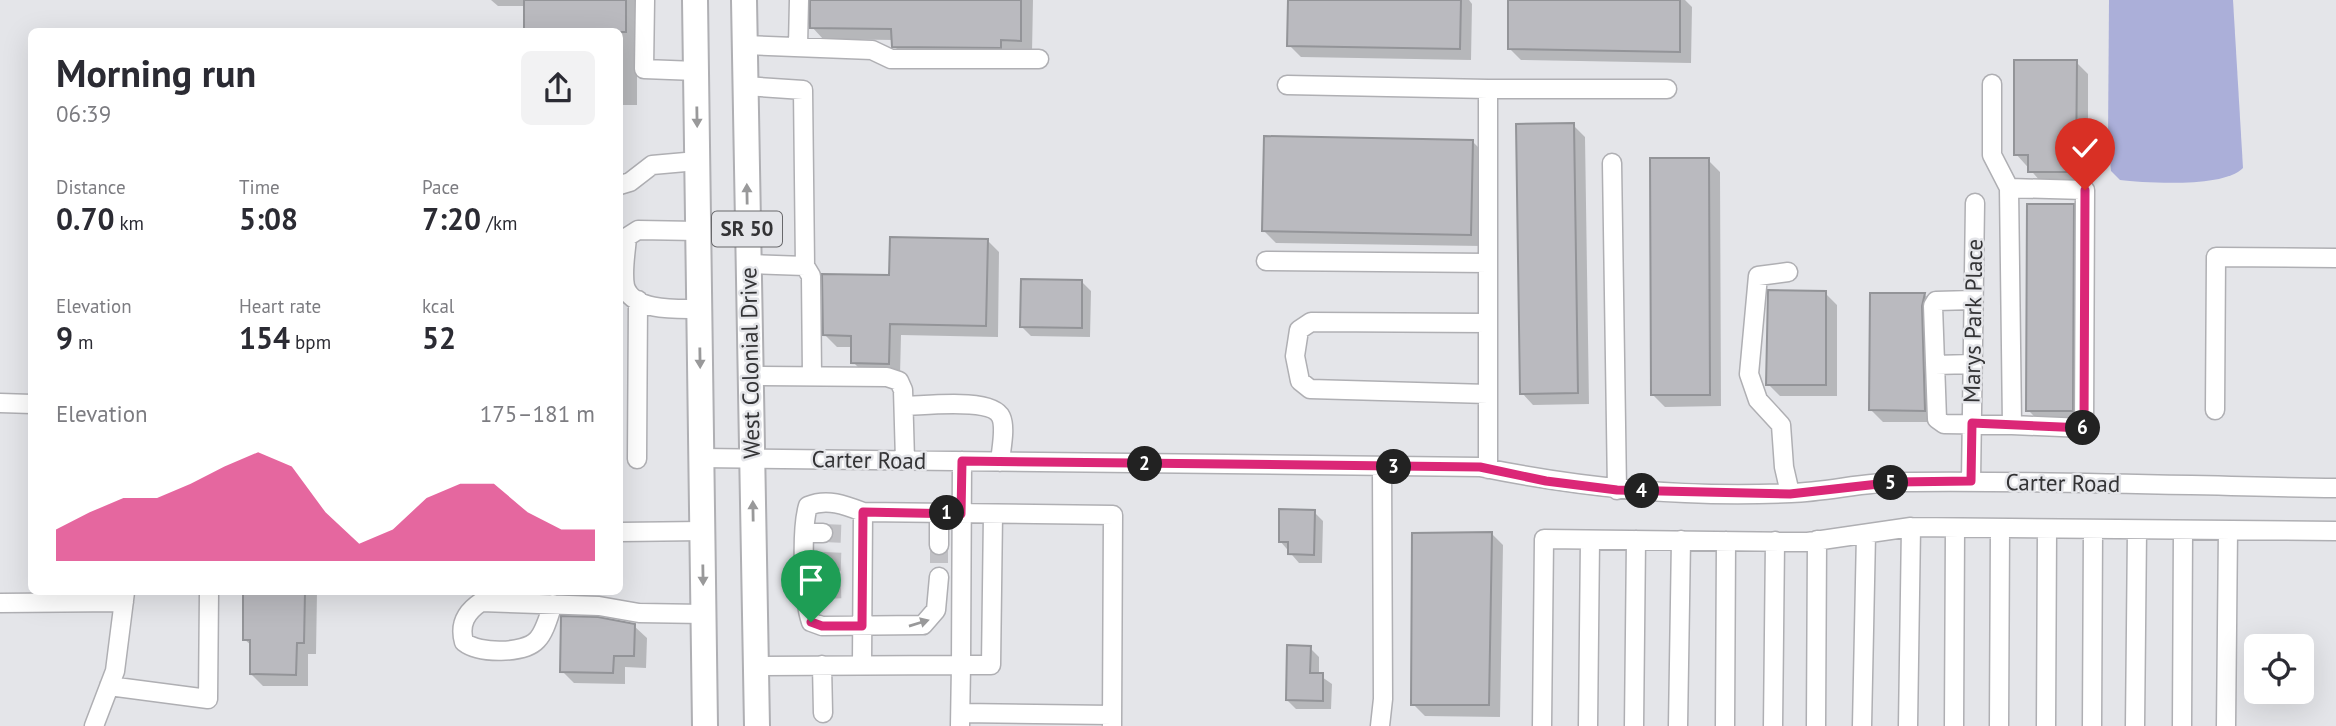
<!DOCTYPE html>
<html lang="en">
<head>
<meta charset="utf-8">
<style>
  body { margin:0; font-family:"PT Sans",sans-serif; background:#f2f2f3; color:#2b2b33; height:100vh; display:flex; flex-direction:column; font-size:26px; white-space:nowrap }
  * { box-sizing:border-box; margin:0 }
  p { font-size:23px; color:#7c7c81 }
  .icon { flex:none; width:38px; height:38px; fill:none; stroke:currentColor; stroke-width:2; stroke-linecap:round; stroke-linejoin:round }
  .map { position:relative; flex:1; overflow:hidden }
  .panel { position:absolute; left:28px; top:28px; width:595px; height:567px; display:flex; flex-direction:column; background:#fff; border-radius:10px; box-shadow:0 7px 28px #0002 }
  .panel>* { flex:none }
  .buttons { position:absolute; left:2244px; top:634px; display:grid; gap:14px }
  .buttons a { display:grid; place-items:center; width:70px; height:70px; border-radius:10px; background:#fff; box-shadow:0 7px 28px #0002; font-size:35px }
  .pin { position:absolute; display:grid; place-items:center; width:60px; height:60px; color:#fff; margin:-72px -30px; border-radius:50% 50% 50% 0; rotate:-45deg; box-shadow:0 0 7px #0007 }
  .pin .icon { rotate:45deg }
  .km { position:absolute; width:35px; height:35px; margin:-18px; border-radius:50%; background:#222; color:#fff; font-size:19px; line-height:35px; text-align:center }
  .round { display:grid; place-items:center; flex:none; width:74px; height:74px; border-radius:10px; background:#f2f2f3 }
  .summary { display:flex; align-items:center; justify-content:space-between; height:119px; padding:0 28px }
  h1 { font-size:38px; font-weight:700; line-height:52px }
  .metrics { display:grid; grid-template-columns:repeat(3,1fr); gap:10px; height:119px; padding:7px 28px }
  .metrics div { display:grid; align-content:center }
  .metrics b { font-size:30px; font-weight:700 }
  .metrics small { font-size:19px; font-weight:400 }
  .metrics p { font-size:19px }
  .chart { height:196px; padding:14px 28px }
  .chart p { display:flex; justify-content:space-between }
  .chart svg { width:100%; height:126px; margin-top:7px; fill:#db2777; opacity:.7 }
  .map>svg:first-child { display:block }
  .water { fill:#abafd9 }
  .shadow { fill:#0003 }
  .building { fill:#bababf; stroke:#939498; stroke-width:2 }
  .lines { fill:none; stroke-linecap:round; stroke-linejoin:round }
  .minor-tunnel { stroke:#c1c1c5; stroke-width:18; stroke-dasharray:18 9; stroke-linecap:butt }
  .minor-casing { stroke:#afafb3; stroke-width:21 }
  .highway-casing { stroke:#afafb3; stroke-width:28 }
  .minor { stroke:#fff; stroke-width:18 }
  .highway { stroke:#fff; stroke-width:24 }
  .oneway { fill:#99999a }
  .route-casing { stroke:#fff; stroke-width:14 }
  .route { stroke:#db2777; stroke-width:9 }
  .labels { text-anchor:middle; stroke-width:5; stroke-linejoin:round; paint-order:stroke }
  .shield { fill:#e4e5e9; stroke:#68686b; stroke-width:2 }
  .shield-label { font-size:21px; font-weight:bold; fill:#333335 }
  .street-label { font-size:23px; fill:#333335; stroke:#e4e5e9 }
</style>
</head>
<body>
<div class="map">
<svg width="2336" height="726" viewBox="0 0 2336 726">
  <rect width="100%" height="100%" fill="#e4e5e9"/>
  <path class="water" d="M 2109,0 L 2233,0 L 2243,168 C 2224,188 2147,183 2120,180 L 2111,171 L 2108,140 Z"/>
  <path class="shadow" d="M 491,0 L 637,0 L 637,105 L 620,105 L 620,32 L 526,6 L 498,6 Z
    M 812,0 L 1033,0 L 1032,52 L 906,58 L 894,46 L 894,40 L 823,39 L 812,27 Z
    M 1290,0 L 1469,0 L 1472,4 L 1471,60 L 1301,57 L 1289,45 Z
    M 1510,0 L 1685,0 L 1692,7 L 1691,63 L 1521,60 L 1509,48 Z
    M 2076,62 L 2088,74 L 2088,183 L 2042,183 L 2016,154 Z
    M 1573,125 L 1585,137 L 1589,404 L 1533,405 L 1522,393 Z
    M 1472,141 L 1484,153 L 1482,246 L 1276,243 L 1264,231 Z
    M 1708,160 L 1720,172 L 1721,406 L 1665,407 L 1653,395 Z
    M 2073,206 L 2085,218 L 2084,422 L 2040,422 L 2028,410 Z
    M 987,240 L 999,252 L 998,337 L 901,335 L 900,375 L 865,374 L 853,362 L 853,347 L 837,347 L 825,335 L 891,277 Z
    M 1082,282 L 1091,291 L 1090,337 L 1031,336 L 1022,327 Z
    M 1825,293 L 1837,305 L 1837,396 L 1780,396 L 1768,384 Z
    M 1872,294 L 1925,295 L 1937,306 L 1936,422 L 1883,422 L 1871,410 Z
    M 1314,512 L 1323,521 L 1322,563 L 1299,563 L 1280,541 Z
    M 1491,533 L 1503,545 L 1500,717 L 1425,716 L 1413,704 Z
    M 245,592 L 317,592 L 316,654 L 308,654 L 308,686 L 263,686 L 251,674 L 252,646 L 244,639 Z
    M 634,626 L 647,638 L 646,668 L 625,667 L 625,684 L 574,683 L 562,671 Z
    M 1310,648 L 1319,657 L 1319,675 L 1332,684 L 1331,709 L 1296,709 L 1287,700 Z"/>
  <path class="building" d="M 524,0 L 626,0 L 626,32 L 524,32 Z
    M 810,0 L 1021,0 L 1021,41 L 1001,40 L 1001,48 L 892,47 L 891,29 L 810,28 Z
    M 1288,0 L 1461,0 L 1460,49 L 1287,46 Z
    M 1508,0 L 1680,0 L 1680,52 L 1508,49 Z
    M 2014,60 L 2077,60 L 2076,172 L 2028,172 L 2028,155 L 2014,155 Z
    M 1574,123 L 1578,393 L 1520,394 L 1516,124 Z
    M 1264,136 L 1473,140 L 1471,235 L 1262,231 Z
    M 1650,158 L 1709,158 L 1710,395 L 1651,395 Z
    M 2027,204 L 2074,204 L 2073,411 L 2026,411 Z
    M 890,237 L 988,239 L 986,326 L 890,324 L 889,364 L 851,363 L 851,336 L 823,335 L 822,274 L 889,275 Z
    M 1021,279 L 1082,280 L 1082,328 L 1020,327 Z
    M 1768,290 L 1826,291 L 1826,385 L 1766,385 Z
    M 1870,293 L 1925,293 L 1922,306 L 1925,411 L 1869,410 Z
    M 1279,509 L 1315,510 L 1314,555 L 1288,554 L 1288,542 L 1279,542 Z
    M 1492,532 L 1489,705 L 1411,705 L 1412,533 Z
    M 243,592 L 305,592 L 304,643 L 297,643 L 296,675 L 250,674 L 250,640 L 243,640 Z
    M 561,616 L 598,617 L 635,624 L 634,656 L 614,656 L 613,673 L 560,672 Z
    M 1287,645 L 1311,646 L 1310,673 L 1323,673 L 1323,701 L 1286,700 Z"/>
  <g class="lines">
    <path class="minor-tunnel" d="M 823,533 L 849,534
      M 939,545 L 939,577
      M 823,561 L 849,562
      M 823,590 L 848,589"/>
    <g class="minor-casing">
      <path id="minor" d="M 645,0 L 644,69 L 696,71
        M 745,45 L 872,50 L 891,59 L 1039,59
        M 798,46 L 799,0
        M 1992,84 L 1992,155 L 2009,188
        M 1287,85 L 1488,89 L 1488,469
        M 745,86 L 803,90 L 805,266
        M 1488,89 L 1667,89
        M 1612,163 L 1617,490
        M 620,185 L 630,182 L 652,165 L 697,161
        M 698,231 L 638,230 L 627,237 C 626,252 622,271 625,286 C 632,312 679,309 700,309
        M 1266,261 L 1488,263
        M 748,264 L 805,266 L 811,276 L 812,376
        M 1788,272 L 1758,276 L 1749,374 L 1758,400 L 1781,425 L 1784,467 L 1790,493
        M 1973,300 L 1936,301 L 1933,306 L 1937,419 L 1944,424 L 2012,425 L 2009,188 L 2085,190 L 2084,428 L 2012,425
        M 1935,365 L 1973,364
        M 750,376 L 887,377 L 899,381 L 903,390 L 905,460
        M 1488,394 L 1310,389 L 1300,381 L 1295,356 L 1299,330 L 1311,322 L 1488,323
        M 0,403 L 32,404
        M 904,406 C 923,406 992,397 1001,417 C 1006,428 1001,449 1000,462
        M 2215,410 L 2216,257 L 2336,258
        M 701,458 L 1480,467 C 1582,488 1686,498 1791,493 C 1827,492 1864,482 1901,482 C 2046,480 2191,486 2336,488
        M 637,459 L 638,300
        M 1971,481 L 1975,203
        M 863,512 C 845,505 827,498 808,506 C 801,530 803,599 811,622 L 822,626 L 923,625 L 936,610 L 939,577
        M 620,532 L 703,531
        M 805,533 L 823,533
        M 939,545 L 939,513
        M 0,603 L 124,602
        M 553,604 C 549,615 545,632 537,640 C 524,654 479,654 464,642 C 459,624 466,612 481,602 L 599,606 L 639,613 L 704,614
        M 862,664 L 863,512 L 1113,515 L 1112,726
        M 822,665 L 823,713
        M 756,666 L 961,665 L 962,461
        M 109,686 L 208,699 L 209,592
        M 961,713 L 1112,715
        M 94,726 L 115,671 L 125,592
        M 960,726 L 961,665 L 991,665 L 993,514
        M 1380,726 L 1383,699 L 1382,467
        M 1542,726 L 1544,539 L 1808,542 L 1911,527 L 2336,531
        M 1588,726 L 1590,540
        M 1634,726 L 1636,540
        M 1678,726 L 1681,540
        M 1725,726 L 1726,541
        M 1773,726 L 1775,541
        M 1816,726 L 1817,540
        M 1862,726 L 1866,534
        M 1908,726 L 1911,527
        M 1954,726 L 1955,528
        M 1999,726 L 2000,528
        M 2046,726 L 2047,529
        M 2092,726 L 2093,529
        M 2135,726 L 2137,530
        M 2182,726 L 2183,530
        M 2226,726 L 2228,530"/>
    </g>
    <g class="highway-casing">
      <path id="highway" d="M 695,0 L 705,726
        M 744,0 L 757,726"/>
    </g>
    <use href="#minor" class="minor"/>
    <use href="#highway" class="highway"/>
  </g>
  <defs><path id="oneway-solid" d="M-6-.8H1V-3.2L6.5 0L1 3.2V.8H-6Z" transform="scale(1.75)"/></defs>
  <g class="oneway">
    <use href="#oneway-solid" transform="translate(697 117) rotate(89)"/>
    <use href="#oneway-solid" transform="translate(747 194) rotate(-91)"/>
    <use href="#oneway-solid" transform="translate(700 358) rotate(89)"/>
    <use href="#oneway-solid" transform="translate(753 511) rotate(-91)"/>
    <use href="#oneway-solid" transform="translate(703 575) rotate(89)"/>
    <use href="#oneway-solid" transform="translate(919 623) rotate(-17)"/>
  </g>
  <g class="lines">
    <g class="route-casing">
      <path id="route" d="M 811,622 L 822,626 L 862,626 L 863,512 L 961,514 L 962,461 L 1480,467 L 1546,481 L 1617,490 L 1790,494 L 1896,482 L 1971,481 L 1972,423 L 2084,428 L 2085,190"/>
    </g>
    <use href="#route" class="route"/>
  </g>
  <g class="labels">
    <rect class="shield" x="712" y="211.5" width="70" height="35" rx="5"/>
    <g class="shield-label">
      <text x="747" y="236">SR 50</text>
    </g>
    <g class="street-label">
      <text transform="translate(1973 321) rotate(-89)" y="8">Marys Park Place</text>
      <text transform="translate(750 363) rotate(-91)" y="8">West Colonial Drive</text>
      <text transform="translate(869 460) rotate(1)" y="8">Carter Road</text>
      <text transform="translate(2063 483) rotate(1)" y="8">Carter Road</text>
    </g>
  </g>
</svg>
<div class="buttons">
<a><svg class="icon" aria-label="locate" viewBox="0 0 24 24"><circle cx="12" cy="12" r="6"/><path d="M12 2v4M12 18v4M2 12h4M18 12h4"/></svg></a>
</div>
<div class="pin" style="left:811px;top:622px;background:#1e9e55"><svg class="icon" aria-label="arrive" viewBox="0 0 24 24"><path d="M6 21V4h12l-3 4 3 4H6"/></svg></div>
<div class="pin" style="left:2085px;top:190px;background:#d93025"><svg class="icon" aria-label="check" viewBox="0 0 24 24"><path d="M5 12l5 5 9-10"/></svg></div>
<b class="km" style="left:947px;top:513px">1</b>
<b class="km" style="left:1145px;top:464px">2</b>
<b class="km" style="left:1394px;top:467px">3</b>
<b class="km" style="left:1642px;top:491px">4</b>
<b class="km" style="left:1891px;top:483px">5</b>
<b class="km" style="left:2083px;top:428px">6</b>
<section class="panel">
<div class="summary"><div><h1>Morning run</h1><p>06:39</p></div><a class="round"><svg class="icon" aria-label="share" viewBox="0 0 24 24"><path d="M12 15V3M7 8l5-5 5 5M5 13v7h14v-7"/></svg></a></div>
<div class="metrics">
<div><p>Distance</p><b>0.70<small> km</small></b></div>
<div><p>Time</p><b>5:08</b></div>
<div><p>Pace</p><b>7:20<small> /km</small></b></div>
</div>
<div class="metrics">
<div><p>Elevation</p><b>9<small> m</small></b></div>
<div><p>Heart rate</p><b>154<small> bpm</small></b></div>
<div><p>kcal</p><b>52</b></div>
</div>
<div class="chart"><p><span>Elevation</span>175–181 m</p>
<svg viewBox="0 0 160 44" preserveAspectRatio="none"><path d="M0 44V33L10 27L20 22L30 22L40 17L50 11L60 6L70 11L80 27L90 38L100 33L110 22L120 17L130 17L140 27L150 33L160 33V44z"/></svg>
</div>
</section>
</div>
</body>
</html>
